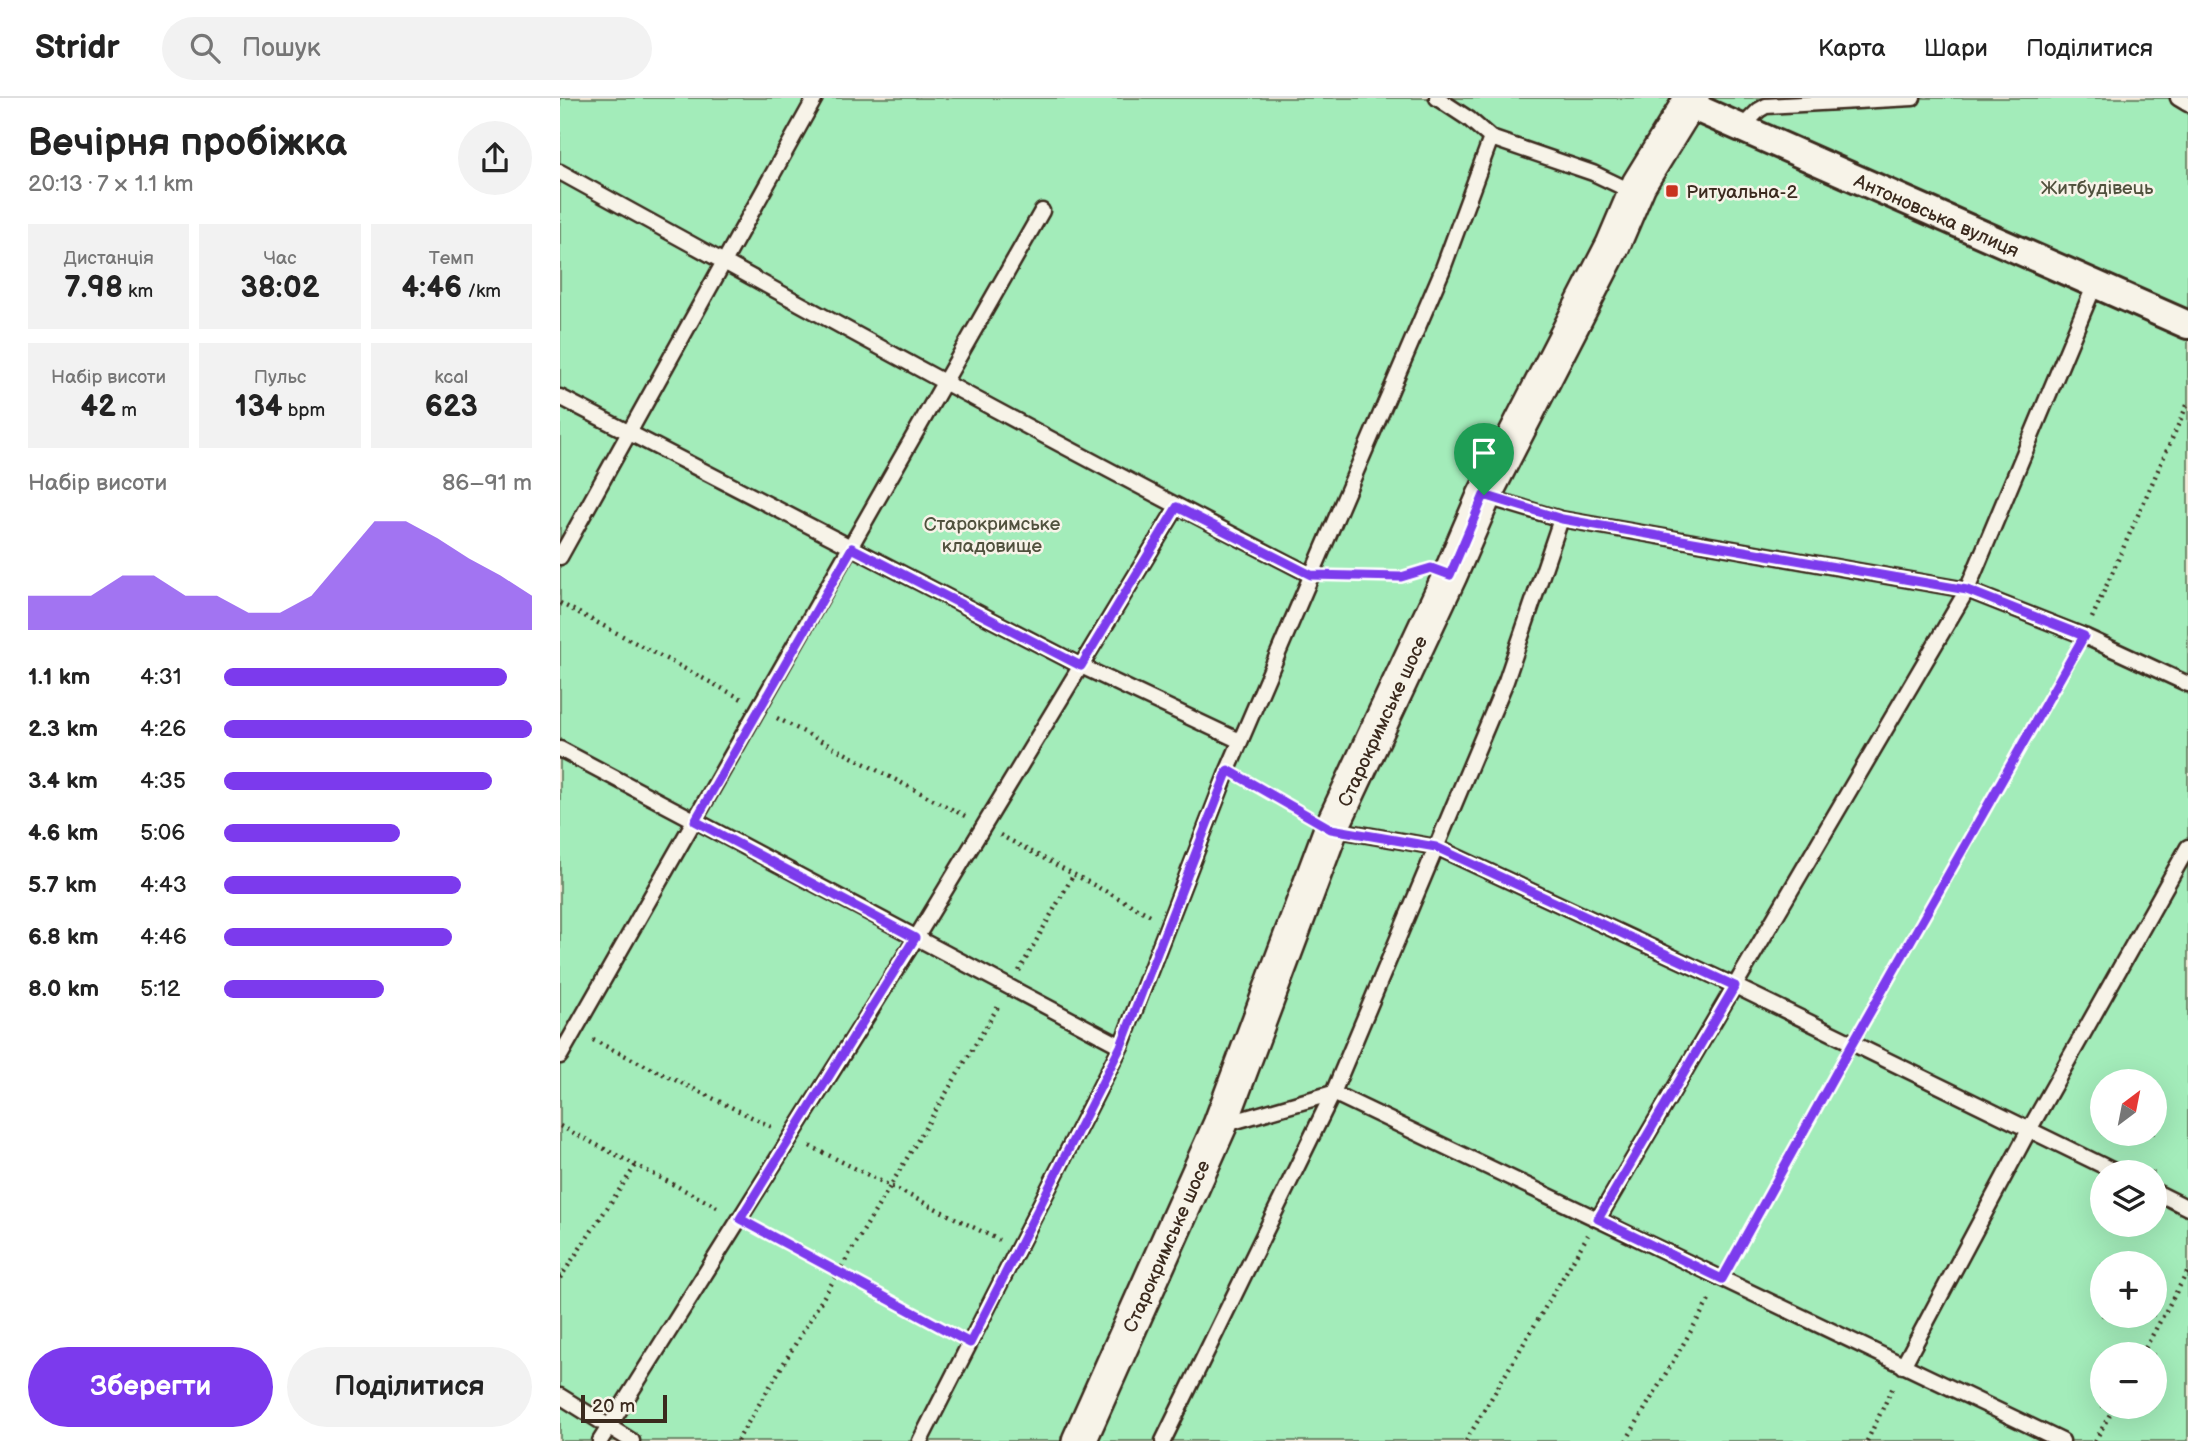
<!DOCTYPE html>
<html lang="uk">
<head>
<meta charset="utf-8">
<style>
  body { margin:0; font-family:"Balsamiq Sans",sans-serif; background:#f2f2f2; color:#222; height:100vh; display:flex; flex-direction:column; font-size:26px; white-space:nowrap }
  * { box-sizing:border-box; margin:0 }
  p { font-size:23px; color:#767676 }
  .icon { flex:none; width:38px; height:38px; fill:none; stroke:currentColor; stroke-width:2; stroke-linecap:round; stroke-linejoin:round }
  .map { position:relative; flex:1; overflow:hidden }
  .drawer { display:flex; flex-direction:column; background:#fff; width:560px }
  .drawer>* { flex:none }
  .needle { width:46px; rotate:32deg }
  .tools { position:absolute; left:1530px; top:971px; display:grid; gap:14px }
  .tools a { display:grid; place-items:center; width:77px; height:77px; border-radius:50%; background:#fff; box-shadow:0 7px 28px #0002; font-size:35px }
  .scale { position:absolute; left:21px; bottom:18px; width:86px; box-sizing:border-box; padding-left:7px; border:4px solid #3b2a1e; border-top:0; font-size:19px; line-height:24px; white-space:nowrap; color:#3b2a1e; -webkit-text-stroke:5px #f7f3e8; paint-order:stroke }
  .pin { position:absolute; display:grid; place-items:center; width:60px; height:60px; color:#fff; margin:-72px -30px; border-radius:50% 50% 50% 0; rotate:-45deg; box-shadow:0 0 7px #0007 }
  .pin .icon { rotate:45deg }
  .round { display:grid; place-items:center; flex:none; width:74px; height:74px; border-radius:37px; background:#f2f2f2 }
  .summary { display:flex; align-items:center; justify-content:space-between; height:119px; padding:0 28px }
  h1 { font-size:38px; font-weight:700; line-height:52px }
  .metrics { display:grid; grid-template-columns:repeat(3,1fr); gap:10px; height:119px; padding:7px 28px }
  .metrics div { display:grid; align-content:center; border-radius:0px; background:#f2f2f2; text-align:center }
  .metrics b { font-size:30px; font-weight:700 }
  .metrics small { font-size:19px; font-weight:400 }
  .metrics p { font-size:19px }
  .chart { height:196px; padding:14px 28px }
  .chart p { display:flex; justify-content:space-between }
  .chart svg { width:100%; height:126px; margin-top:7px; fill:#7c3aed; opacity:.7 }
  .action { display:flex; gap:14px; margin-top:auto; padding:14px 28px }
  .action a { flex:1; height:80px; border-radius:42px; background:#7c3aed; color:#fff; font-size:28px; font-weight:700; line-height:80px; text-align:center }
  .action a+a { background:#f2f2f2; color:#222 }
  ul { padding:0 28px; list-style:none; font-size:23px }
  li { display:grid; grid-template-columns:112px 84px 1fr; align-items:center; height:52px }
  li i { height:18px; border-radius:9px; background:#7c3aed }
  header { display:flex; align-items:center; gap:42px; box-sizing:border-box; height:98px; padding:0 35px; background:#fff; border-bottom:2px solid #e0e0e0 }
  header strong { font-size:33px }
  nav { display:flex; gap:38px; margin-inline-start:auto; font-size:24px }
  .search { width:490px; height:63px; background:#f2f2f2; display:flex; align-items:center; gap:18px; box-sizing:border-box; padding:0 24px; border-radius:38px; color:#767676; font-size:26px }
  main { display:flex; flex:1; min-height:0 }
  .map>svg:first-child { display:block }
  .green { fill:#a3ecba; stroke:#6f8b6c; stroke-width:2; fill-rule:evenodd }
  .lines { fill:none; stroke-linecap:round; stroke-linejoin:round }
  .service-casing { stroke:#3b2a1e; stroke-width:19 }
  .minor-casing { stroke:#3b2a1e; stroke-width:32 }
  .tertiary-casing { stroke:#3b2a1e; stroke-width:38 }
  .path { stroke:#3b2a1e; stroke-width:4.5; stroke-dasharray:2 5; stroke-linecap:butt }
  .service { stroke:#f7f3e8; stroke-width:14 }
  .minor { stroke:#f7f3e8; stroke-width:26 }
  .tertiary { stroke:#f7f3e8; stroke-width:33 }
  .route-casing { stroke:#fff; stroke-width:14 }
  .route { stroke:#7c3aed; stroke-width:9 }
  .poi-dot { fill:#c8321e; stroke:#f7f3e8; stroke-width:2.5 }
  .labels { text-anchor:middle; stroke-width:5; stroke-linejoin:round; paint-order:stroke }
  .park-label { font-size:19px; fill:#50513d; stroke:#f7f3e8 }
  .poi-label { font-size:19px; fill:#3b2a1e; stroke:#f7f3e8; text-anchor:start }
  .street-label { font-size:19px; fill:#3b2a1e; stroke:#f7f3e8 }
</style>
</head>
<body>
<header>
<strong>Stridr</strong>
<div class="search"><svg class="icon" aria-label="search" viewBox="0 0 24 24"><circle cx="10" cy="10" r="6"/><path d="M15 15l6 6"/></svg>Пошук</div>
<nav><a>Карта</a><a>Шари</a><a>Поділитися</a></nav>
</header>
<main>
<section class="drawer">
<div class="summary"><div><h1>Вечірня пробіжка</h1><p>20:13 · 7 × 1.1 km</p></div><a class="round"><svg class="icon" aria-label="share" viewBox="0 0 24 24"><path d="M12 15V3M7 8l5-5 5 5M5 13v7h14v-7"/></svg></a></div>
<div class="metrics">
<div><p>Дистанція</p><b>7.98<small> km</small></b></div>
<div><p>Час</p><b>38:02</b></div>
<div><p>Темп</p><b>4:46<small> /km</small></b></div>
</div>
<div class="metrics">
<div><p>Набір висоти</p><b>42<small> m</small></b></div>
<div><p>Пульс</p><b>134<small> bpm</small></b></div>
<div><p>kcal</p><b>623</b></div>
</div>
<div class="chart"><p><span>Набір висоти</span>86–91 m</p>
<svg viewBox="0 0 160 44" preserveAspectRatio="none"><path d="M0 44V32L10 32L20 32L30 25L40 25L50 32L60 32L70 38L80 38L90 32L100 19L110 6L120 6L130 12L140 19L150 25L160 32V44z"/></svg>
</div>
<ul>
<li><b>1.1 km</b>4:31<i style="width:92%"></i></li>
<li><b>2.3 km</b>4:26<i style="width:100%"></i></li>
<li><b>3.4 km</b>4:35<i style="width:87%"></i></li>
<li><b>4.6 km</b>5:06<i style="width:57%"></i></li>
<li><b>5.7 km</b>4:43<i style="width:77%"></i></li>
<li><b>6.8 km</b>4:46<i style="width:74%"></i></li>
<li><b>8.0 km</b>5:12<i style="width:52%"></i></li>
</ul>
<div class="action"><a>Зберегти</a><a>Поділитися</a></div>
</section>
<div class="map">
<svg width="1628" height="1343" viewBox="0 0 1628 1343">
  <rect width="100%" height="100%" fill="#f5e9d9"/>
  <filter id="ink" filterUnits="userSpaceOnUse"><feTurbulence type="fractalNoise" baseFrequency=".0143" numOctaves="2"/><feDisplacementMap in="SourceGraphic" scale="14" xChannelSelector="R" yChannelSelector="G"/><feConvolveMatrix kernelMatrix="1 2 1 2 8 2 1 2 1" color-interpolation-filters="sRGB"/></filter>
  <g filter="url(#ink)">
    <path class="green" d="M 0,0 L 1628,0 L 1628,1343 L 0,1343 ZM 1542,984 L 1594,984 L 1594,1036 L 1542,1036 ZM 1542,1074 L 1594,1074 L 1594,1127 L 1542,1127 ZM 1542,1166 L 1594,1166 L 1594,1218 L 1542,1218 ZM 1542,1256 L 1594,1256 L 1594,1309 L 1542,1309 Z"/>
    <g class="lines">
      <g class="service-casing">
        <path id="service" d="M 877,0 L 909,21 L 931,40 L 1033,75 L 1075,95
          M 1618,0 L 1628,6
          M 1181,30 L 1199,12 L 1206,8 L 1353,0
          M 0,74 C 249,211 498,348 751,477
          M 0,299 L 521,568 L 680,643
          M 924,398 L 1001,421 L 1407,492 L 1524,538 L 1628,586
          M 0,459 L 255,0
          M 0,651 L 561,948
          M 772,731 L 876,749 L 1175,888 L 1556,1074
          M 0,958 L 482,113
          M 662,1027 L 773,995 L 1502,1343
          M 1594,1093 L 1628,1110
          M 1038,1121 L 1407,492 L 1535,186
          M 1343,1268 L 1469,1032 L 1628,749
          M 0,1298 L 72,1343
          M 40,1343 L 356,840 L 617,409
          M 360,1343 L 561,948 L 668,672 L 882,173 L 931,40
          M 603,1343 L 773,995 L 946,583 L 1001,421"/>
      </g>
      <g class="minor-casing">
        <path id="minor" d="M 1127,6 L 1628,227"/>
      </g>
      <g class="tertiary-casing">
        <path id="tertiary" d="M 519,1343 L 660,1027 L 771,731 L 890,477 L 924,398 L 1053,147 L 1079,86 L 1132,0"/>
      </g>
      <path class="path" d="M 773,478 L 841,479 L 858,474
        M 0,505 L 182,601
        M 1532,520 L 1628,305
        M 217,620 L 405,718
        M 687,683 L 746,716
        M 440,737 L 590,817
        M 459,873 L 514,776
        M 1302,929 L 1514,556
        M 33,942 L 214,1030
        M 0,1028 L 161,1111
        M 250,1048 L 439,1142
        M 197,1130 L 392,1236
        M 1171,1164 L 1282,964
        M 0,1180 L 76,1067
        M 1582,1256 L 1628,1173
        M 177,1343 L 439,907
        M 906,1343 L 1028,1137
        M 1066,1343 L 1151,1199
        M 1307,1343 L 1334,1287
        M 1535,1343 L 1554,1309"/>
      <use href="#service" class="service"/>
      <use href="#minor" class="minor"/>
      <use href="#tertiary" class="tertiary"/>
    </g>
  </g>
  <g class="lines" filter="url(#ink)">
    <g class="route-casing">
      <path id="route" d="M 924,397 L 1002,421 L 1407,492 L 1524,538 L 1292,946 L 1162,1181 L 1038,1121 L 1175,888 L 876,749 L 771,731 L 668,672 L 561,948 L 410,1245 L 180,1121 L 355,840 L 135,723 L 292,450 L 521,568 L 617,409 L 751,477 L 841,479 L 871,470 L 890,477 Z"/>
    </g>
    <use href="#route" class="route"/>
  </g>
  <rect class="poi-dot" x="1105" y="86" width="14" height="14" rx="3.5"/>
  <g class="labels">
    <g class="park-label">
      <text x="1537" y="96">Житбудівець</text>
      <text x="432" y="432">Старокримське<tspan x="432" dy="22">кладовище</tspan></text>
    </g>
    <g class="poi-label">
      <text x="1126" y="100">Ритуальна-2</text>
    </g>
    <g class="street-label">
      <text transform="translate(1377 117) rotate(24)" y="7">Антоновська вулиця</text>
      <text transform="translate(822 623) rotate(-65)" y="7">Старокримське шосе</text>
      <text transform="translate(606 1148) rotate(-66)" y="7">Старокримське шосе</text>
    </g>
  </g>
</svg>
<div class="tools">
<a><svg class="needle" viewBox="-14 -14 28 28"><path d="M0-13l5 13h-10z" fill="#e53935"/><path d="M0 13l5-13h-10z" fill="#767676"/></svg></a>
<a><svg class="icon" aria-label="layers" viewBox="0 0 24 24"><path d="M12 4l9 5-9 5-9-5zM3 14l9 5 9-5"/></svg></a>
<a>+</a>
<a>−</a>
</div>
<div class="scale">20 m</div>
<div class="pin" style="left:924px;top:397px;background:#1e9e55"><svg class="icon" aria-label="arrive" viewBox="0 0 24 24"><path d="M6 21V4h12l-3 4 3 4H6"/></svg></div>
</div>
</main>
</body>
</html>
